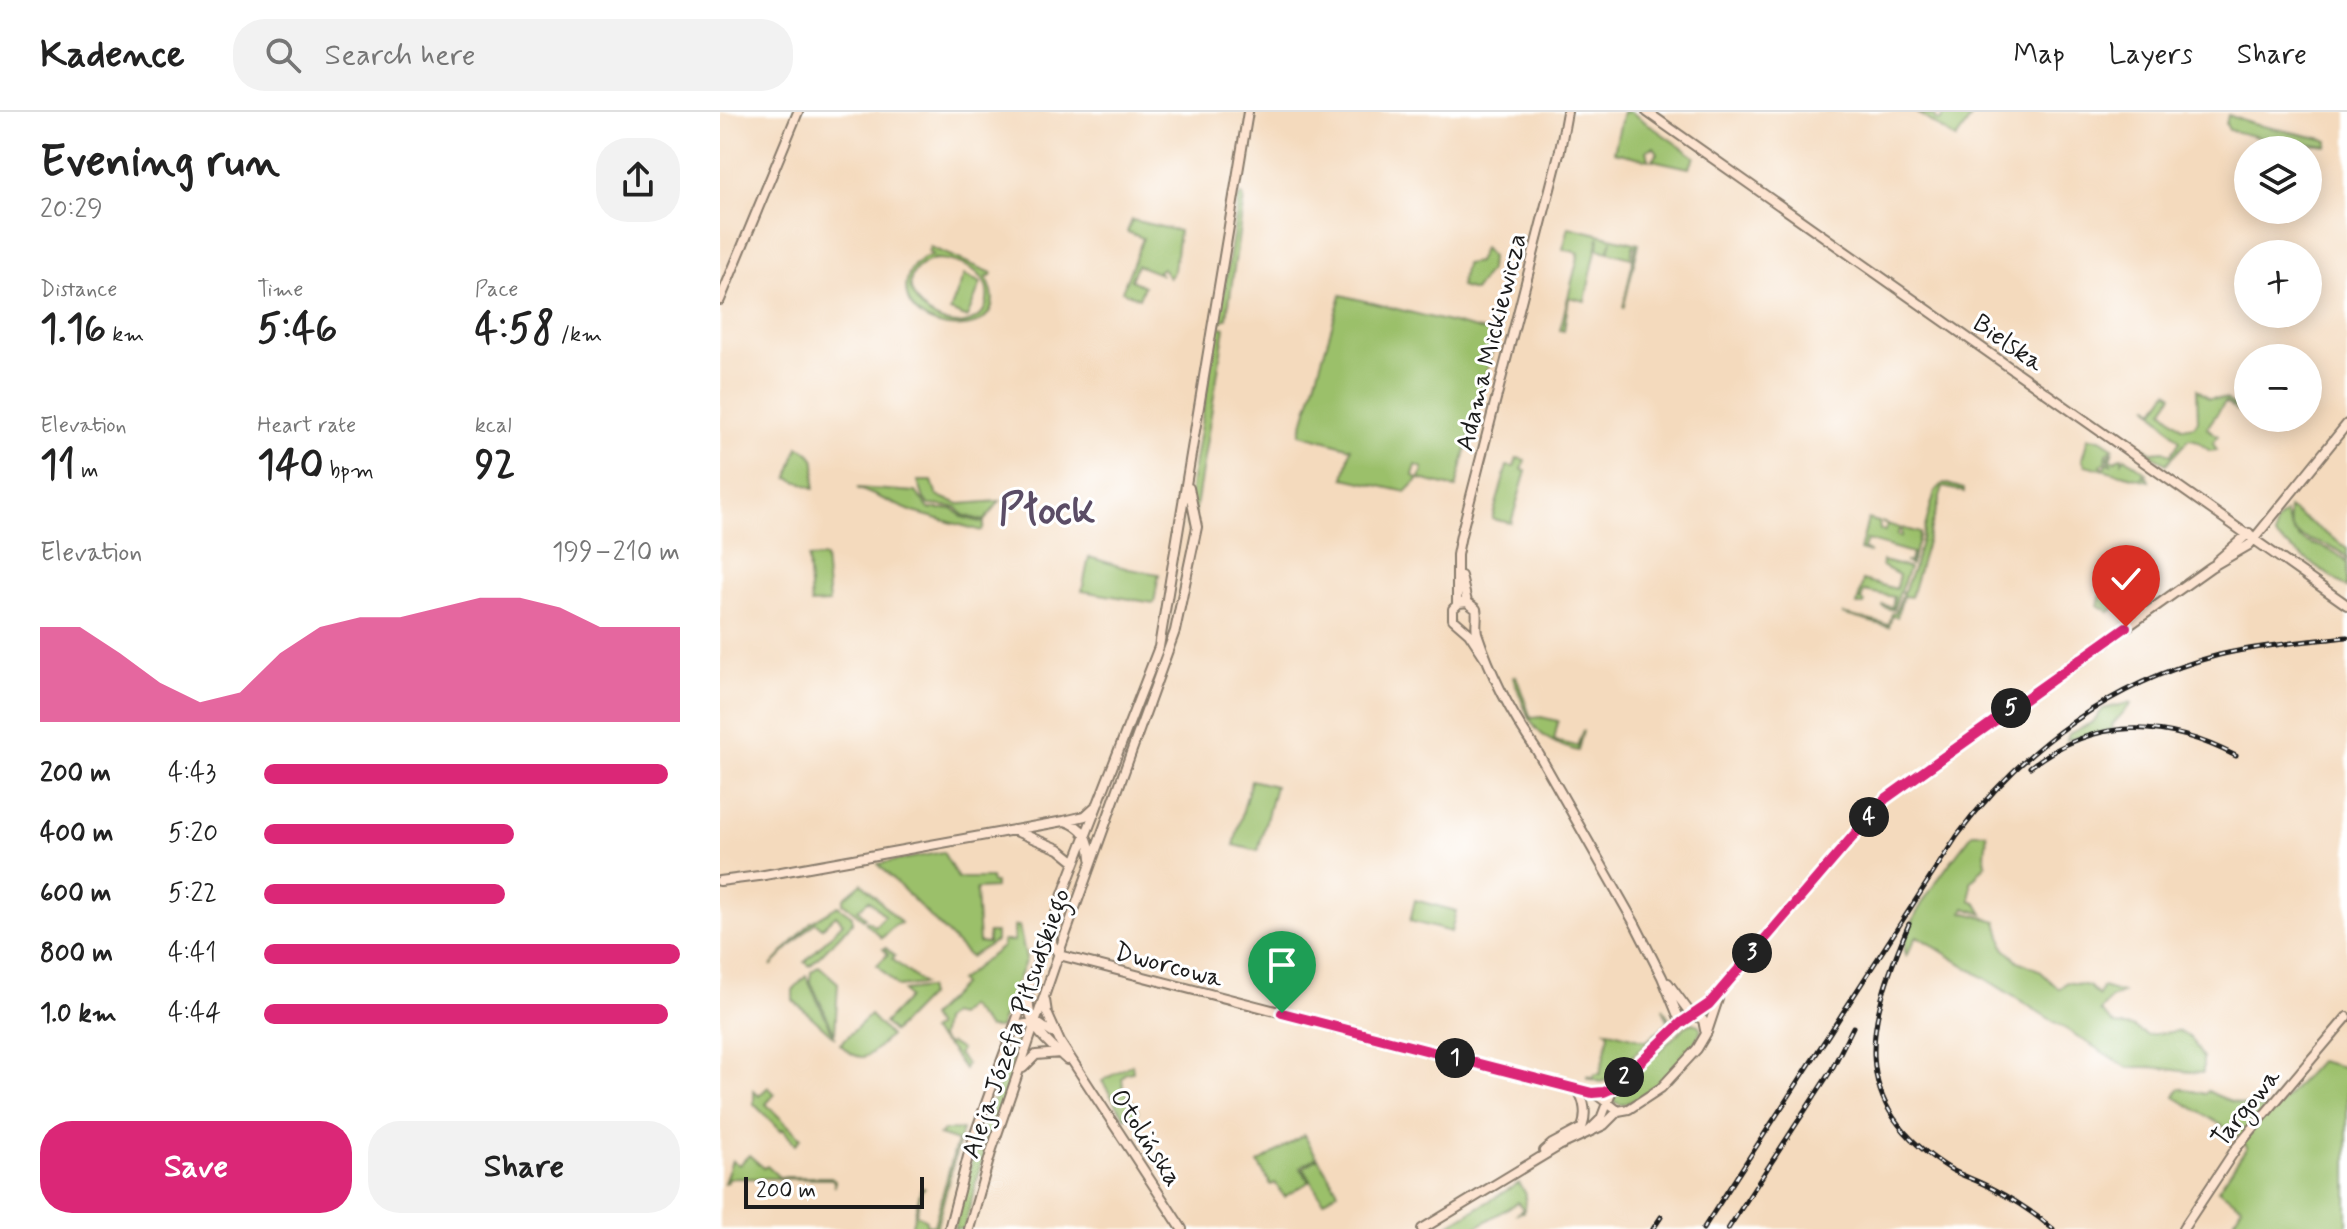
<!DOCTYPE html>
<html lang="en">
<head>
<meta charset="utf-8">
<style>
  body { margin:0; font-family:Mynerve,sans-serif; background:#f2f2f2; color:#222; height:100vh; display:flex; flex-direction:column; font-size:30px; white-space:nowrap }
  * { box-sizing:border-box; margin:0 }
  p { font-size:26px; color:#767676 }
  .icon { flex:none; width:44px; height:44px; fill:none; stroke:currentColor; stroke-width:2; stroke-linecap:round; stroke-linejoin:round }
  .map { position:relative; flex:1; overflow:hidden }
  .panel { display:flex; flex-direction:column; background:#fff; width:720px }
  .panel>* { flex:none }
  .controls { position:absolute; left:1514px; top:24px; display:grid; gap:16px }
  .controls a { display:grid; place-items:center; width:88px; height:88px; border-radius:50%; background:#fff; box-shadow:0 4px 20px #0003; font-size:40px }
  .scale { position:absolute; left:24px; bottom:20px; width:180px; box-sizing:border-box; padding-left:8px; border:4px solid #1c1c1c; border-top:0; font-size:22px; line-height:28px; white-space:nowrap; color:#1c1c1c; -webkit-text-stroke:6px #fff; paint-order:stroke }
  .pin { position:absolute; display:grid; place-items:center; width:68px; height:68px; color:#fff; margin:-82px -34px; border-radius:50% 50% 50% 0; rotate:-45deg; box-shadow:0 0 8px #0007 }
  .pin .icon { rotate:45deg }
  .km { position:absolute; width:40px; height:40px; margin:-20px; border-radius:50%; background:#222; color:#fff; font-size:22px; line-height:40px; text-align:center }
  .round { display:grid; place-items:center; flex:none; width:84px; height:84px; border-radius:32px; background:#f2f2f2 }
  .overview { display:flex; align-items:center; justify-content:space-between; height:136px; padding:0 40px }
  h1 { font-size:44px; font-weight:700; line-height:60px }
  .metrics { display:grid; grid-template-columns:repeat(3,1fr); gap:12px; height:136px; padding:8px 40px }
  .metrics div { display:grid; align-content:center }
  .metrics b { font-size:40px; font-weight:700 }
  .metrics small { font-size:22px; font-weight:400 }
  .metrics p { font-size:22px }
  .chart { height:224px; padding:16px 40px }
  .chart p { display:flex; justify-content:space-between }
  .chart svg { width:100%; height:144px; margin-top:8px; fill:#db2777; opacity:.7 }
  .cta { display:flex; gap:16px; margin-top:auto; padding:16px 40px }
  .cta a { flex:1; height:92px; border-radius:32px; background:#db2777; color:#fff; font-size:32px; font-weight:700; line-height:92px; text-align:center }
  .cta a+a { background:#f2f2f2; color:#222 }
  ul { padding:0 40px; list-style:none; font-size:26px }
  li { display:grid; grid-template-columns:128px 96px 1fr; align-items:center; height:60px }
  li i { height:20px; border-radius:10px; background:#db2777 }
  header { display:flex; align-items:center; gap:48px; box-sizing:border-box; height:112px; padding:0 40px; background:#fff; border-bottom:2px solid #e0e0e0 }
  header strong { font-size:38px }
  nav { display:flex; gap:44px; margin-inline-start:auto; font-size:28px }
  .search { width:560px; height:72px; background:#f2f2f2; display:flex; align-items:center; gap:20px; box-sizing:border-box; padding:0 28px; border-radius:32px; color:#767676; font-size:30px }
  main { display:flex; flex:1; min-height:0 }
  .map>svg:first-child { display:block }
  .green { fill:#9bc06b; stroke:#5c6e44; stroke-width:2; fill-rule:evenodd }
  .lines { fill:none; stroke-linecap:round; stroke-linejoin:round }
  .secondary-casing { stroke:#887b6c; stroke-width:12 }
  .secondary { stroke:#fde4d1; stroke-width:8 }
  .rail-casing { stroke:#1c1c1c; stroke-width:5 }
  .rail { stroke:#fff; stroke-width:2; stroke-dasharray:6; stroke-linecap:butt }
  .route-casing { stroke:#fff; stroke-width:16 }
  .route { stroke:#db2777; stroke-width:10 }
  .labels { text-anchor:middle; stroke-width:6; stroke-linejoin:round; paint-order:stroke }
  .street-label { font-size:26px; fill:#1c1c1c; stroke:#fff }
  .town-label { font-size:42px; font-weight:bold; fill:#5b4d66; stroke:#fff }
</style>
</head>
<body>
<header>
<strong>Kadence</strong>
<div class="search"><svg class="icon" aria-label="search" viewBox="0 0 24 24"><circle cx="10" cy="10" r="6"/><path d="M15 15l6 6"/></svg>Search here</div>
<nav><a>Map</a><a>Layers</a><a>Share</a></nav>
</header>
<main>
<section class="panel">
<div class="overview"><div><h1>Evening run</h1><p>20:29</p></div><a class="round"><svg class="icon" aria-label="share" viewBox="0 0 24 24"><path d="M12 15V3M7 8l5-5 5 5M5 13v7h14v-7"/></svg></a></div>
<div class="metrics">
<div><p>Distance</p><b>1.16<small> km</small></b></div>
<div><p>Time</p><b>5:46</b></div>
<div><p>Pace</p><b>4:58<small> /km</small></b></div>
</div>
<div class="metrics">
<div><p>Elevation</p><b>11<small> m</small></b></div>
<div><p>Heart rate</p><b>140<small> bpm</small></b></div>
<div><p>kcal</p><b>92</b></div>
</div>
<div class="chart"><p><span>Elevation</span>199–210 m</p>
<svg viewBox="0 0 160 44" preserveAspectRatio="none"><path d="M0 44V15L10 15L20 23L30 32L40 38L50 35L60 23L70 15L80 12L90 12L100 9L110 6L120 6L130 9L140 15L150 15L160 15V44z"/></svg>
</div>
<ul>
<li><b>200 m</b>4:43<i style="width:97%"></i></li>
<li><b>400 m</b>5:20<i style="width:60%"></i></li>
<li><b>600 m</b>5:22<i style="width:58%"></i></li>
<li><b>800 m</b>4:41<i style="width:100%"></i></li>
<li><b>1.0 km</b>4:44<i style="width:97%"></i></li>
</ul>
<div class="cta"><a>Save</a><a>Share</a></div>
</section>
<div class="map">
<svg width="1627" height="1117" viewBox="0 0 1627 1117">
  <rect width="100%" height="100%" fill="#fff"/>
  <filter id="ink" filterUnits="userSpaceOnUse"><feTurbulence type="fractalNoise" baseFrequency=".0125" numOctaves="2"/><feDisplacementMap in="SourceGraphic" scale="16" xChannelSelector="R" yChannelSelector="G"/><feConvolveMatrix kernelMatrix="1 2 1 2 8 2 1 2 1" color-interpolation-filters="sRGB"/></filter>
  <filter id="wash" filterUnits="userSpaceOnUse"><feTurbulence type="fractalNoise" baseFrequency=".006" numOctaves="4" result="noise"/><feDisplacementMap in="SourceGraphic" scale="32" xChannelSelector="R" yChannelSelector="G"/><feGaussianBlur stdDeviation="1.8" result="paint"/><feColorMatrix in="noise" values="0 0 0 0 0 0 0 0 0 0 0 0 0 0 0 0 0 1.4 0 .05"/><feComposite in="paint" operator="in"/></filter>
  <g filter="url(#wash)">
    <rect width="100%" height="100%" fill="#f4dabd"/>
    <path class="green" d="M 903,0 L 911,0 L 975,45 L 969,56 L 932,48 L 938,41 L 934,35 L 927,38 L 929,48 L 894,40 Z
      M 1196,0 L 1216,4 L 1215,8 L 1220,9 L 1225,0 L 1255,0 L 1236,27 Z
      M 1508,3 L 1533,12 L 1603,27 L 1608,29 L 1607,34 L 1572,30 L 1569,33 L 1509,18 L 1506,12 Z
      M 522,83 L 524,86 L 507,206 L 499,211 L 519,85 Z
      M 412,108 L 459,119 L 454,158 L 449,166 L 442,156 L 438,159 L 440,162 L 417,153 L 411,168 L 424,174 L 419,186 L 402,179 L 423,126 L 407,120 Z
      M 849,115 L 919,132 L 903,197 L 916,134 L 913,134 L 911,146 L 889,140 L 892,128 L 888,140 L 878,137 L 879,125 L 865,189 L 849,185 L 844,219 L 840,218 L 859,141 L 843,137 Z
      M 210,135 L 272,161 L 270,165 L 266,165 C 303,233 175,228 187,168 C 190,154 200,146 213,143 L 208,140 ZM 215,147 C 228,147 246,152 256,160 C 272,173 271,199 253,208 C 216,228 157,164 215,147 Z
      M 763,136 L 771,145 L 770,157 L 754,179 L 740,175 L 745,152 L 757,150 Z
      M 244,163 L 261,171 L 247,206 L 230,199 Z
      M 621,183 L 773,221 L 775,228 L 736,376 L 700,367 L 703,356 L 696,353 L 693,363 L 699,367 L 686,380 L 624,366 L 631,336 L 580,322 Z
      M 497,214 L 505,216 L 473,414 L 470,416 L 467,413 L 472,367 Z
      M 1477,277 L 1489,286 L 1506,287 L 1528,303 L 1528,306 L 1505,290 L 1487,316 L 1498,324 L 1493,331 L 1497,338 L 1490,339 L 1475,328 L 1469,327 L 1446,352 L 1411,329 L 1413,327 L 1432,340 L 1444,339 L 1451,343 L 1460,329 L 1428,293 L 1435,298 L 1448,279 L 1453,283 L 1443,298 L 1463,316 L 1474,314 L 1478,309 Z
      M 1368,326 L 1380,327 L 1394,336 L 1387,341 L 1386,350 L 1381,353 L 1383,356 L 1386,355 L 1387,350 L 1392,353 L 1387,345 L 1393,339 L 1390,347 L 1395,349 L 1398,346 L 1402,345 L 1402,349 L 1405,345 L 1424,359 L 1422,365 L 1425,364 L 1426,361 L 1429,369 L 1365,353 L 1362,347 Z
      M 78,335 C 101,343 95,354 94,376 L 68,366 Z
      M 797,346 L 805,348 L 802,358 L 806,359 L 791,411 L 772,407 L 787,354 L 794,355 Z
      M 198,369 L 212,369 L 217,384 L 240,392 L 280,389 L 264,409 L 243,403 L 236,395 L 209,393 L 204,387 Z
      M 1224,371 L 1244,377 L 1244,380 L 1223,375 L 1191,485 L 1183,484 L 1177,505 L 1172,504 L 1169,515 L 1122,502 L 1169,513 L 1172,501 L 1175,501 L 1194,455 L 1215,379 Z
      M 137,376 L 196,380 L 209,397 L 234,397 L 242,405 L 264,411 L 264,414 L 262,419 L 193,400 Z
      M 1569,396 L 1627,436 L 1627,447 C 1611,422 1565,440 1569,396 Z
      M 1565,401 C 1578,445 1603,423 1627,451 L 1627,476 L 1555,425 L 1556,410 Z
      M 1148,407 L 1159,410 L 1160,418 L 1165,419 L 1167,413 L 1161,410 L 1180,416 L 1177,423 L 1181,425 L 1182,416 L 1200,421 L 1191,453 L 1185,450 L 1190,450 L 1192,441 L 1147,428 L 1144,437 L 1150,441 L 1140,438 Z
      M 105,445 L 109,491 L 91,492 L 88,446 Z
      M 369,445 L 409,457 L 439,462 L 434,491 L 362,479 Z
      M 1163,449 L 1189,456 L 1173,498 L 1163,495 L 1163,493 L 1172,495 L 1174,485 L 1144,479 L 1141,488 L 1145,490 L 1144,493 L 1137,493 L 1143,468 L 1176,477 L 1179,463 L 1162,454 Z
      M 1389,456 L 1411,486 L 1389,500 L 1378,493 Z
      M 796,564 L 811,606 L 821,605 L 838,609 L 834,629 L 857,634 L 863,618 L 858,639 C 810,627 809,606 793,565 Z
      M 1408,591 L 1411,592 L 1392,613 L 1393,617 L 1347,628 L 1349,622 L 1373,610 L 1383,597 Z
      M 531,668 L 555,674 L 538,739 L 514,733 Z
      M 1253,721 L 1266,721 C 1268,732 1263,740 1266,752 L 1251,770 L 1251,789 L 1257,792 L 1263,802 L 1245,796 L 1243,800 L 1277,809 L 1284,836 L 1298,849 L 1319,858 L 1339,877 L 1347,870 L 1369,874 L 1379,884 L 1382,875 L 1402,881 L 1391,886 L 1380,899 L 1395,913 L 1413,915 L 1427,923 L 1458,919 L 1471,926 L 1483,946 L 1483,961 C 1458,960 1432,952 1408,956 L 1197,824 L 1186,844 C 1175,817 1236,743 1253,721 Z
      M 223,740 L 238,766 L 271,766 L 272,771 L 275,771 L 275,776 L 257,777 L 256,779 L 259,831 L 268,831 L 268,821 L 276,821 L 276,829 L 250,845 L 158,752 Z
      M 142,771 L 181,811 L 174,814 L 162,826 L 145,810 L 147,808 L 155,814 L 165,804 L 149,788 L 138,798 L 145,805 L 143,807 L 123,791 L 124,786 Z
      M 695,788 L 736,799 L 731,820 L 690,809 Z
      M 118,794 L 132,804 L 132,811 L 90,854 L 85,850 L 123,811 L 116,803 L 102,816 L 95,810 L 51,854 L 91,810 Z
      M 294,814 L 299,814 L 306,847 L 279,916 L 268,916 L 248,894 L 238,904 L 230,902 L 223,909 L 220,927 L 227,933 L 230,931 L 241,938 L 238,942 L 246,952 L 244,957 L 229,936 L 210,919 L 216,915 L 210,905 L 242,873 L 239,869 L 282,835 L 283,829 L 294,829 Z
      M 166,836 L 175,844 L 172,847 L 203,872 L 178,875 L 157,853 L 168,842 L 163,837 Z
      M 99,854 L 118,871 L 115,922 L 90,868 L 91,860 Z
      M 86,864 L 115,926 L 73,888 L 73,878 Z
      M 208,876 L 208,884 L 173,920 L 164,911 L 188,886 L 183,879 Z
      M 943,896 L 950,908 L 949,910 L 887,968 L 880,970 L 867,966 L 867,964 L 873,966 L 875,962 L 880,962 L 889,922 L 886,918 L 927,929 L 948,910 Z
      M 150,903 L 170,924 C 149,943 144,956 120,932 Z
      M 973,911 L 979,913 L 981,919 C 964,952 937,980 902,993 L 894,990 L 893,982 L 966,914 Z
      M 296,926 L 304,928 L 260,1056 L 244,1117 L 234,1117 L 255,1036 Z
      M 1599,949 L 1627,956 L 1627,1117 L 1509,1117 L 1522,1094 L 1498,1078 L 1527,1035 L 1516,1022 L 1455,985 L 1460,976 L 1485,982 L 1488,979 C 1508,990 1533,996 1556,997 Z
      M 412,952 L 413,960 L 406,961 L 402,966 L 403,974 L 418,999 L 405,1006 L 382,969 Z
      M 48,975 L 55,982 L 46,992 L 81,1026 L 75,1033 L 63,1017 L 61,1019 L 34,992 L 34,979 L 39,984 Z
      M 225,1018 L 242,1018 L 216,1117 L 191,1117 L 201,1076 L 204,1076 L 201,1079 L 196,1102 L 206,1108 L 206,1112 L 214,1113 L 237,1029 L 219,1023 Z
      M 584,1023 L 597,1045 L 580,1055 L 589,1070 L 564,1085 L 555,1071 L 551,1073 L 538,1051 Z
      M 29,1043 L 44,1056 L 47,1054 L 59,1065 L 111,1065 L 115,1068 L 115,1075 L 113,1067 L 8,1066 L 8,1070 L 4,1071 L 12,1048 L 19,1053 Z
      M 598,1046 L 618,1079 L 603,1089 L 583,1056 Z
      M 799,1071 L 806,1082 L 804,1100 L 798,1101 L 803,1097 L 798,1090 L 753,1117 L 728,1117 L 726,1115 Z"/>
  </g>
  <g filter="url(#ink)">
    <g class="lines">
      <g class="secondary-casing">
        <path id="secondary" d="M 927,0 L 1627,493
          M 0,188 L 78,0
          M 1497,449 L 1529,421
          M 741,464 L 747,490
          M 737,492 L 737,443 L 741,423 L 840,38 L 847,0
          M 766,547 L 749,521 L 733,507 L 733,497 L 739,491 L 747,490 L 756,497 C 758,505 755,513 757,521 C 771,563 791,602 817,639 L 915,812 L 942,865 L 961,911
          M 345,709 C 364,715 370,727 371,746
          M 293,718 L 339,737 L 355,750
          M 0,769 L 39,764 L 344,709 L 365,704 L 377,693
          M 332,818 L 332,831 L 339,843
          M 339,843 L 876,982 L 898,999
          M 948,871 L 968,898 L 983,908 L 985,918
          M 309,884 C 306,915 327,929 347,948
          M 325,888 L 327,901 L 340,930 L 462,1117
          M 293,920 L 301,913 L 316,910 L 332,921
          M 303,956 L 316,943 L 340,941
          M 868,1020 L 881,1007 L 893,976 L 961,911 L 989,892 L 1165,687 L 1491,455 L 1529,433 L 1627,312
          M 824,1039 L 832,1032 L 862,1016 C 867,1003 865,988 857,977
          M 229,1117 L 251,1033 L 270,980 L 349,766 L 439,535 L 528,0
          M 249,1117 L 272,1037 L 342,832 L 455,519 L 477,415 L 469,376
          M 702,1117 L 839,1034 L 884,1013 L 898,999 L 909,997 L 941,976 L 977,937 L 987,920 L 998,887
          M 1463,1117 L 1517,1035 L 1627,905"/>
      </g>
      <use href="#secondary" class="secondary"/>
      <g class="rail-casing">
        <path id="rail" d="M 1310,655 C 1376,604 1445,607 1516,644
          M 1189,812 C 1147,910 1124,993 1232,1058 C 1245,1065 1259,1069 1271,1076 C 1293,1087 1314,1101 1333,1117
          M 933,1117 L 941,1105
          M 983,1117 L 1237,724 C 1303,635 1391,571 1499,543 C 1541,533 1584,530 1627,525
          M 1008,1117 L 1112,957 L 1133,915"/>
      </g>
      <use href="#rail" class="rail"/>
    </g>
  </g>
  <g class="lines" filter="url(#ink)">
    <g class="route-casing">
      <path id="route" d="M 562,901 L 872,981 L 884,980 L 893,976 L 961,911 L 989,892 L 1165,687 L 1406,515"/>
    </g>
    <use href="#route" class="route"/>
  </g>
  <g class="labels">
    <g class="street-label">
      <text transform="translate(770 230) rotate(-76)" y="9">Adama Mickiewicza</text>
      <text transform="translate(1289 230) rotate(35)" y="9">Bielska</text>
      <text transform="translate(449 852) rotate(15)" y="9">Dworcowa</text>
      <text transform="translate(295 911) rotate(-71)" y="9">Aleja Józefa Piłsudskiego</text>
      <text transform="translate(1525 995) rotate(-51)" y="9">Targowa</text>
      <text transform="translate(427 1025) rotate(57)" y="9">Otolińska</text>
    </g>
    <g class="town-label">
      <text x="327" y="411">Płock</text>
    </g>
  </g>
</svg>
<div class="controls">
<a><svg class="icon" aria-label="layers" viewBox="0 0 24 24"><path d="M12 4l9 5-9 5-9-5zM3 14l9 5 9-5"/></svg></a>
<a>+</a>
<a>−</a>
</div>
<div class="scale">200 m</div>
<div class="pin" style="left:562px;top:901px;background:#1e9e55"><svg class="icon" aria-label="arrive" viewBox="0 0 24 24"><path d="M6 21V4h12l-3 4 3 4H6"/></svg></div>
<div class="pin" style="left:1406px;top:515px;background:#d93025"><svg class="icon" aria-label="check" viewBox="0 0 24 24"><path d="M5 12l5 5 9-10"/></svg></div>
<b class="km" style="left:735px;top:946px">1</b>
<b class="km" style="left:904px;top:965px">2</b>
<b class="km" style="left:1032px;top:841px">3</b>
<b class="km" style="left:1149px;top:705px">4</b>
<b class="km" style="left:1291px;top:596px">5</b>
</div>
</main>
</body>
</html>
